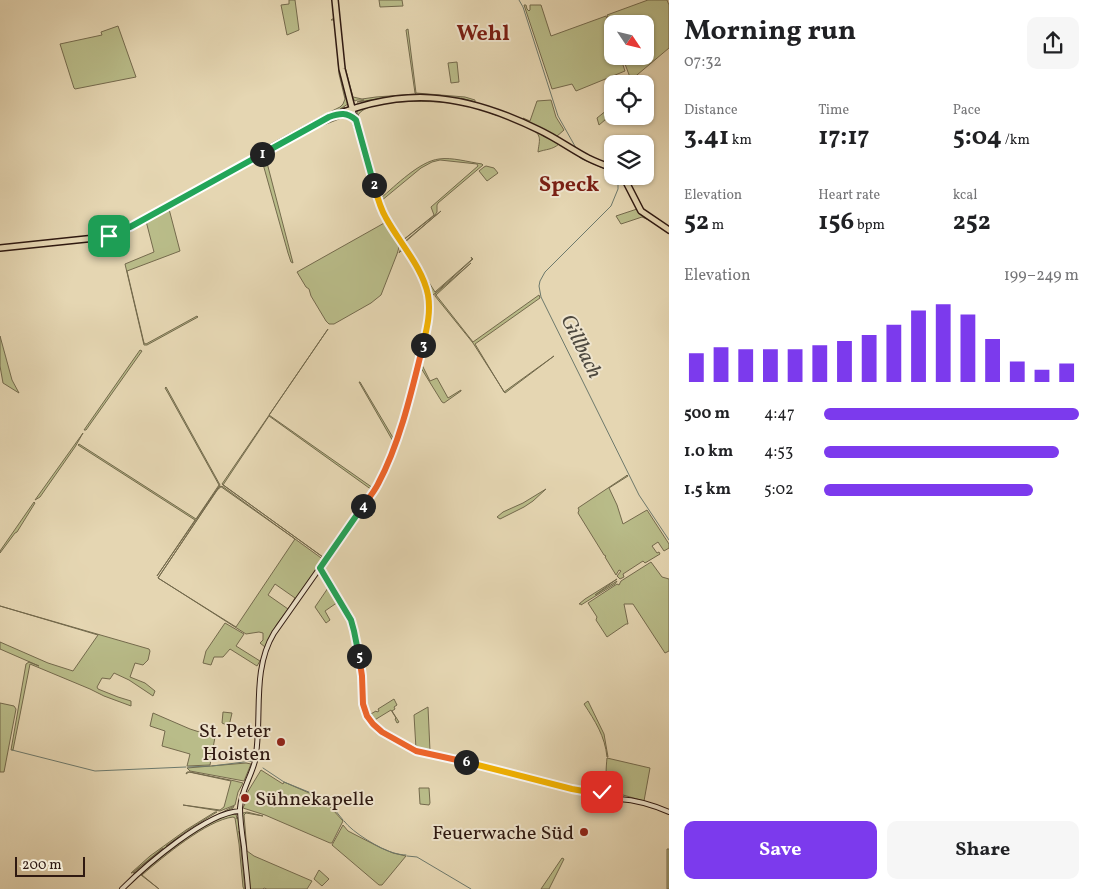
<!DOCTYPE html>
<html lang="en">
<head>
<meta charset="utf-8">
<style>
  body { margin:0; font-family:Vollkorn,serif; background:#f6f6f6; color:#202124; height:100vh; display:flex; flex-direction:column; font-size:19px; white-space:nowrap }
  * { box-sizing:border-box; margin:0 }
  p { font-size:16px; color:#757577 }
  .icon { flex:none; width:28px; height:28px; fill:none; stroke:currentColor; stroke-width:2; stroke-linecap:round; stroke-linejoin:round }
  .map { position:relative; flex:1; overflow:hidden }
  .side { display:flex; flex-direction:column; background:#fff; width:425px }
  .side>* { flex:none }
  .needle { width:32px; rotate:125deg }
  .tools { position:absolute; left:604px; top:15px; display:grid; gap:10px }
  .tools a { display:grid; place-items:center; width:50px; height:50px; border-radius:10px; background:#fff; box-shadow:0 1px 4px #0004; font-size:25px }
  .scale { position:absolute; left:15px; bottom:12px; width:70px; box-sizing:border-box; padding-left:5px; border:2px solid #2f1911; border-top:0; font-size:14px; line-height:18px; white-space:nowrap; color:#2f1911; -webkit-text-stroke:4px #eee4cd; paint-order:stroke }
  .pin { position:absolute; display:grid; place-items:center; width:42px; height:42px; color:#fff; margin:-21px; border-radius:10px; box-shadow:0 2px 8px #0006 }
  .km { position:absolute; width:25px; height:25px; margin:-12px; border-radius:50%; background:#222; color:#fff; font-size:14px; line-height:25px; text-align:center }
  .round { display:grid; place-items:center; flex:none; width:52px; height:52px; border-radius:10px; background:#f6f6f6 }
  .head { display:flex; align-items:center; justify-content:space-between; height:85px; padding:0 15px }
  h1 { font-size:28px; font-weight:700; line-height:38px }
  .stats { display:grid; grid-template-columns:repeat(3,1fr); gap:8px; height:85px; padding:5px 15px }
  .stats div { display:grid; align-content:center }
  .stats b { font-size:25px; font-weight:700 }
  .stats small { font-size:14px; font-weight:400 }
  .stats p { font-size:14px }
  .chart { height:140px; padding:10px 15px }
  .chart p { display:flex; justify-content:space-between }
  .chart svg { width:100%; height:90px; margin-top:5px; stroke:#7c3aed; stroke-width:6 }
  .cta { display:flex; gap:10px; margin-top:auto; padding:10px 15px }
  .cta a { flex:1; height:58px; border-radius:10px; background:#7c3aed; color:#fff; font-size:20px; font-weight:700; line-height:58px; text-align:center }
  .cta a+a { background:#f6f6f6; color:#202124 }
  ul { padding:0 15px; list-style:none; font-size:16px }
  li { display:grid; grid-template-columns:80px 60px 1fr; align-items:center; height:38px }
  li i { height:12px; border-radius:6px; background:#7c3aed }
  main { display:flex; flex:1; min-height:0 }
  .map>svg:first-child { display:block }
  .green { fill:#b9bc89; stroke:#746a4d; fill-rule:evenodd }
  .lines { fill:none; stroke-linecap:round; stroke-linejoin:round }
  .stream { stroke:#6d796c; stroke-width:1 }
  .secondary-casing { stroke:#2f1911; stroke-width:6 }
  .primary-casing { stroke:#2f1911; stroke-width:8 }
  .secondary { stroke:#eee4cd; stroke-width:4 }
  .primary { stroke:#e5d6b2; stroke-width:5 }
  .split-1-casing { stroke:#fff; stroke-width:10 }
  .split-2-casing { stroke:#fff; stroke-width:10 }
  .split-3-casing { stroke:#fff; stroke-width:10 }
  .split-4-casing { stroke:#fff; stroke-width:10 }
  .split-5-casing { stroke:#fff; stroke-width:10 }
  .split-6-casing { stroke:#fff; stroke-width:10 }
  .split-7-casing { stroke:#fff; stroke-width:10 }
  .split-1 { stroke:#22a559; stroke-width:6 }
  .split-2 { stroke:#22a559; stroke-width:6 }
  .split-3 { stroke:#f5b400; stroke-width:6 }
  .split-4 { stroke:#f0652b; stroke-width:6 }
  .split-5 { stroke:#22a559; stroke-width:6 }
  .split-6 { stroke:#f0652b; stroke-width:6 }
  .split-7 { stroke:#f5b400; stroke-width:6 }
  .poi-dot { fill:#8f2418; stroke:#eee4cd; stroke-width:2 }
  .labels { text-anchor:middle; stroke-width:4; stroke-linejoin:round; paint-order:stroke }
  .poi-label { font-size:20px; fill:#2f1911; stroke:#eee4cd; text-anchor:end }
  .water-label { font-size:21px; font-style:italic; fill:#4e493f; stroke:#eee4cd }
  .quarter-label { font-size:22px; font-weight:bold; fill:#7a1f14; stroke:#eee4cd }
</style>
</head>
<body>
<main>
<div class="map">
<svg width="669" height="889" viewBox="0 0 669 889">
  <rect width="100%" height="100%" fill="#e5d6b2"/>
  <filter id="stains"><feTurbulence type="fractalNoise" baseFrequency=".004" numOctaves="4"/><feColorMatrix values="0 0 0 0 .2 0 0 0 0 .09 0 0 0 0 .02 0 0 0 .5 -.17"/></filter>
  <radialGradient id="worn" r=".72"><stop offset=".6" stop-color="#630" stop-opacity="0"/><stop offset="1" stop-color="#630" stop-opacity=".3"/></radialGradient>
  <path class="green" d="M 289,0 L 295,0 L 299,30 L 287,35 L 281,5 L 289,4 Z
    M 379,0 L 402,0 L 403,6 L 380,7 Z
    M 648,0 L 667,0 L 669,5 L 669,48 L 631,80 L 622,56 L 645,56 L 645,24 L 612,24 L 612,31 L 607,15 Z
    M 524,5 L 526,5 L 527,9 L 529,11 L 530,10 L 530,5 L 541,5 L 551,36 L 606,16 L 612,35 L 612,56 L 620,56 L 625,71 L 576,91 L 572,84 L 552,89 Z
    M 338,13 L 344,63 L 353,97 L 362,99 L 376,97 L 416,94 L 415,93 L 406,30 L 408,29 L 416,93 L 465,97 L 475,100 L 475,102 L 461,98 L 461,99 L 378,99 L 357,102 L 364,100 L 357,100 L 355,101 C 342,87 340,33 338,13 Z
    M 334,18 L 336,19 L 341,70 L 348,104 L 340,109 L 345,107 L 343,109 L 318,121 L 264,151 L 263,150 L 291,134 L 263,148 L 320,117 L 340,107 L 343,104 L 345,99 L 339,74 L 335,20 L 331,20 Z
    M 118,26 L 136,77 L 75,89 L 74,88 L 60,44 L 102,35 L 101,32 Z
    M 457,62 L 459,82 L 451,83 L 448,63 Z
    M 427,99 L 468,104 L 496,115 C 492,114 487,111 482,110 C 475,107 467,106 459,104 C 441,101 368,97 358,115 L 381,198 C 395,186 420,161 439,159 C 452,157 468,162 482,164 L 483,165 L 438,203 L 437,205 L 437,212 L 435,215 L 402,241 L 390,223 L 380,201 L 357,112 L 358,110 L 389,102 ZM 440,160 L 477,164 L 478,166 L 431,207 L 434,215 L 403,240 L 388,216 L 381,201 L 421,168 L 432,162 Z
    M 551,100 L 556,117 L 564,130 L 556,137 L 521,119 L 524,120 L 523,118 L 530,121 L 537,101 Z
    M 612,106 L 612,114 L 599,125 L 597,118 Z
    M 345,115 L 353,119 L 378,201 L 400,244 L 397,254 L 381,295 L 371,303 L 334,324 L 329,324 L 326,321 L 311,296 L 309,289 L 306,287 L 297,272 L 386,222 L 380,209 L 352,122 L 350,119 L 344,117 L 311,130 L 265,155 L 293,263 L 291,262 L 288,253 L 261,157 L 169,209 L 180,251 L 127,271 L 144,343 L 146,344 L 197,316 L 198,317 L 147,345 L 144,345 L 125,264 L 154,252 L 146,221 L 140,224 L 314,127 Z
    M 531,129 C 536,131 539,133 543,136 C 548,139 554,140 559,144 C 552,150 546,149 538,152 C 539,141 543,135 531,129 Z
    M 486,166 L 494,168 L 498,173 L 487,181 L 479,171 L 484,167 Z
    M 637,209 C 643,218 659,225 669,232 L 669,233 L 651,221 L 642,217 L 621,224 L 616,216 Z
    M 441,211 L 404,243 L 435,292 L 470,261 L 472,259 L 471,257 L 473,259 L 432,296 L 403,243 Z
    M 401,248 L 403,248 L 421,281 L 425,292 L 427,303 L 426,325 L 417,365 L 397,436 L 382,473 L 373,489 L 372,489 L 372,491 L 324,558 L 222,484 L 328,329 L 269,415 L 373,488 L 379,477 L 394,443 L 359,382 L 360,382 L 395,441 C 401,425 404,408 408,392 C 416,364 429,330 425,301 C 423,282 413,267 404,251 L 401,251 L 399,253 ZM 269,416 L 372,490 L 344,529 L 323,557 L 223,485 Z
    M 471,263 L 436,295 L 473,342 L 539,295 L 540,298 L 475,344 L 504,392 L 554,356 L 505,393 L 473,343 L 435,296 L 435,294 Z
    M 0,336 L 12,380 L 19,393 L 3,383 L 0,366 Z
    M 140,350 L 142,351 L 86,430 L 84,430 Z
    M 421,363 L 430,381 L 437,378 L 448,398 L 461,390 L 461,391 L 444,403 L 442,402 L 421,368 L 420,367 L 400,438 L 379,488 L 378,487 L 387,468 Z
    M 166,387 L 220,485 L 159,573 L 157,576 L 195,520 L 78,445 L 79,444 L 196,519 L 219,485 L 168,393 L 165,388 Z
    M 83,433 L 75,447 L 40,497 L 35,500 Z
    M 627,475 L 628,476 L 609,488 L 617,505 L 623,524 L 647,510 L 669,544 L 669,548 L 664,551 L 658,542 L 652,546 L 657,553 L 659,552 L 660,554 L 645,563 L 643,561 L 623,574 L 624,577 L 620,579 L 617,576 L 621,571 L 619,570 L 616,575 L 605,557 L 606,556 L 604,555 L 578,513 L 579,510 L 578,508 L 626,476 Z
    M 222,486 L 324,560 L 277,624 L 265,647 L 260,643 L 263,640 L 263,633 L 259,632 L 246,634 L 158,578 L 217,490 ZM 220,486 L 295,539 L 236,627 L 158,578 ZM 275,584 L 295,598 L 288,609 L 268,595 Z
    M 546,489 L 533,501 L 524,507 L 500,519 L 497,517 L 503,512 L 523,503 Z
    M 34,502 L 35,503 L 17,532 L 15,533 L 0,553 L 0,551 Z
    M 651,562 L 662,577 L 669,579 L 669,651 L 665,653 L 633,604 L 624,604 L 628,624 L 626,624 L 607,637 L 596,620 L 597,617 L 588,603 L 617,584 L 619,585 L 621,581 Z
    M 617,579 L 595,595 L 617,581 L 615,584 L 581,605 L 581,604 L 579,604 L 585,599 Z
    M 328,588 L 338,602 L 325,611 L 330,620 L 326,623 L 315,607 Z
    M 0,606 L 149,649 L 150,651 L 148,660 L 143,665 L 135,663 L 130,677 L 145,683 L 155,691 L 153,696 L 129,680 L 114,673 L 110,679 L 102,678 L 97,687 L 98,689 L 118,697 L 131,701 L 131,706 L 104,696 L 90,689 L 30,664 L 13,750 L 11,750 L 26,664 L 29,662 L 39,666 L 0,649 L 0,642 L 48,663 L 73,671 L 98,635 Z
    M 225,623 L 244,634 L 236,646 L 260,661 L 257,666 L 230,649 L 223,657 L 214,657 L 211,665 L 203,663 L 206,651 Z
    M 394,699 L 397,705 L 394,707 L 395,709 L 392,711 L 399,722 L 397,723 L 395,719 L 396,718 L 391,710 L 373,721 L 369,715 L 376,711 L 377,712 L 379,711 L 378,709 Z
    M 588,701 L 604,734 L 608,757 L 607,757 C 605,736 595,721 584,704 Z
    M 0,703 L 14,706 L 16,709 L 4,772 L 0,772 Z
    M 428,707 L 430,751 L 420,751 L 416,749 L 414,715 Z
    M 223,712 L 232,713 L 229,726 L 222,723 Z
    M 153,713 L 190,729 L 215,737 L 210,765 L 187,766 L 190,754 L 162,746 L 165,731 L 150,726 Z
    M 607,758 L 650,768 L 644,801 L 609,791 C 605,781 606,768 607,758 Z
    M 246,763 L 251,764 L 244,781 L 190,771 L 187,768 Z
    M 261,770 L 283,784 L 284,782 L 323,799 L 343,821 L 332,843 L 330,843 L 265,815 L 243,808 L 248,797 L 247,793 Z
    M 187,772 L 190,772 L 235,781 L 243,783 L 238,792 L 235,805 L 220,811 L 183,805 L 220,810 L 224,807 L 231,781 L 189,772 L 186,774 Z
    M 419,788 L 429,788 L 430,803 L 429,805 L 420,804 Z
    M 234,806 L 233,808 C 205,820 181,840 156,857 C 149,862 141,871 133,873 L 163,848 L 132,873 L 131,873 L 150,856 L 186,830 L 215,812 L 217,812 L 188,830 L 166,846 L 202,823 Z
    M 247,812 L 263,816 L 246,813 L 244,815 L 247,851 L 254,856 L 312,881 L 307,889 L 267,889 L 264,888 L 263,889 L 249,889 L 242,816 L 243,813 Z
    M 236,814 L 237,819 L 238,817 L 238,819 L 243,859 L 239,831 L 245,889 L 244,889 L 243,887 L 239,844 L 235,818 L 233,817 C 207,820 163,857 142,875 L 159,889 L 141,875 L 141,873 C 161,856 210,815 236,814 Z
    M 343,825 L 348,831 L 381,848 L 393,853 L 406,856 L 382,885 L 379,885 L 332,845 Z
    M 667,849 L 669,849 L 669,889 L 667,889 Z
    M 562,858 L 564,859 L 549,889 L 541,889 Z
    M 319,870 L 329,879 L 322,886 L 314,879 Z"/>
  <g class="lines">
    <path class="stream" d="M 519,0 L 523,7 L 558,116 L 576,148
      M 578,154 L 579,157 L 582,159 L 612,172
      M 617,176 L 618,181 L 618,189 L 611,206 L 545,272 L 540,281 L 539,286 L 541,297 L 639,495 L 669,540
      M 12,750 L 95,771 L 186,767
      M 212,766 L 252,761
      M 188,767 L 210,766
      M 263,768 L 284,782 L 326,799 L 343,820
      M 344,821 C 353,833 380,849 394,853 C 398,854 402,855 406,855
      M 407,856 L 417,857 L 422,860 L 471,889"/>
    <g class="secondary-casing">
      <path id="secondary" d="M 319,568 L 346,610 L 353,626 L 361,671 L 363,704 L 367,716 L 377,728 L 408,747 L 419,752 L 478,765 L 572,789 L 597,793 L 600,794 L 601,797 L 603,798 C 608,797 613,799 619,799 C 636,800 653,805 669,812
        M 600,794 L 601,792 L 604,791 L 615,796
        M 122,889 C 145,866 207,812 240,811
        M 248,889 C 247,875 245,861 244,847 C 242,834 240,821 240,808 C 241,791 251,777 255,761 C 263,718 251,671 274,633 L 374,491 C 395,457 404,418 414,380 C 421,355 433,319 428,294 C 421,264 397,241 384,214 C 378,203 376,190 372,178 C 366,155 359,132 352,108"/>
    </g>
    <g class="primary-casing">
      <path id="primary" d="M 335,0 L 342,69 L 352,108
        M 341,114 L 351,116 L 356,120
        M 623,176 L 641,211 L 669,230
        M 0,248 L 105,237 L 121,232 L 137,223 L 320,122 C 399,85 462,92 539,130 C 556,138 571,149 588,158 C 596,162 604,165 612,168"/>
    </g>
    <use href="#secondary" class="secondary"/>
    <use href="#primary" class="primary"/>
  </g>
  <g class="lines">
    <g class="split-1-casing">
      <path id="split-1" d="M 109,236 L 130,227 L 262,154"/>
    </g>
    <g class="split-2-casing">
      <path id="split-2" d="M 262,154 L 329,117 C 340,113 347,112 356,120 L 374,185"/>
    </g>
    <g class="split-3-casing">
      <path id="split-3" d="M 374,185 C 377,196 380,208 386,218 C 399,242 423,268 428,295 C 431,312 427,328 423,345"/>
    </g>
    <g class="split-4-casing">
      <path id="split-4" d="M 363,506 C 368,499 374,492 378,484 C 400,443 412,390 423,345"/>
    </g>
    <g class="split-5-casing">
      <path id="split-5" d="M 359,656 L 354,631 L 351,620 L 320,568 L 363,506"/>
    </g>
    <g class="split-6-casing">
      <path id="split-6" d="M 359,656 L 362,676 L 363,704 L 367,716 L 373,724 L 382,732 L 416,751 L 466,762"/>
    </g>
    <g class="split-7-casing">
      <path id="split-7" d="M 466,762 L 572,789 L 600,794 L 602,792"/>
    </g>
    <use href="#split-1" class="split-1"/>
    <use href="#split-2" class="split-2"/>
    <use href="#split-3" class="split-3"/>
    <use href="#split-4" class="split-4"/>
    <use href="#split-5" class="split-5"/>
    <use href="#split-6" class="split-6"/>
    <use href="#split-7" class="split-7"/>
  </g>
  <g class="poi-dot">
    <circle cx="281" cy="742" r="5"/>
    <circle cx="245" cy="798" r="5"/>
    <circle cx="584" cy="832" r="5"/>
  </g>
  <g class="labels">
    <g class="poi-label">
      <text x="271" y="737">St. Peter<tspan x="271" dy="23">Hoisten</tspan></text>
      <text x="255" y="805" text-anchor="start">Sühnekapelle</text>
      <text x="574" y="839">Feuerwache Süd</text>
    </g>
    <g class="water-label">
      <text transform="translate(582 346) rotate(64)" y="7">Gillbach</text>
    </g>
    <g class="quarter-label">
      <text x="483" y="40">Wehl</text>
      <text x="569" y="191">Speck</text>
    </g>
  </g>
  <rect width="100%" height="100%" filter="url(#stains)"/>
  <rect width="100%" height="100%" fill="url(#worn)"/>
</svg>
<div class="tools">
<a><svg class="needle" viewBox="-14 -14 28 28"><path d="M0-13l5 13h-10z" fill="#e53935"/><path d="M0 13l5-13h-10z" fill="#757577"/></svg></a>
<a><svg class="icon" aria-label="locate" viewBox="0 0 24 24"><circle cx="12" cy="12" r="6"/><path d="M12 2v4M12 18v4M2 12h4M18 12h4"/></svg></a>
<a><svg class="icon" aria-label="layers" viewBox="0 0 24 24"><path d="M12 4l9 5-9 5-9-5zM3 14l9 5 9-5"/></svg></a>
</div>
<div class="scale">200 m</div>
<div class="pin" style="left:109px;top:236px;background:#1e9e55"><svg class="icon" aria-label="arrive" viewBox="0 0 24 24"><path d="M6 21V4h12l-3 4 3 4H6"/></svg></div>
<div class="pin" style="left:602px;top:792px;background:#d93025"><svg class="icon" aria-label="check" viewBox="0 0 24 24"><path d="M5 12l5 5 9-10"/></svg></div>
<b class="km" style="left:262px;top:154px">1</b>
<b class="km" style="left:374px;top:185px">2</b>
<b class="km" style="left:423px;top:345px">3</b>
<b class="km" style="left:363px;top:506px">4</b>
<b class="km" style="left:359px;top:656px">5</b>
<b class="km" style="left:466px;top:762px">6</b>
</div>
<section class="side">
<div class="head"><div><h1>Morning run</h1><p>07:32</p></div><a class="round"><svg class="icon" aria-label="share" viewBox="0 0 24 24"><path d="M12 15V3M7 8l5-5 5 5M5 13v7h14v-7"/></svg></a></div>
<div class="stats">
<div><p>Distance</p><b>3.41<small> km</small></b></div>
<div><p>Time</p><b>17:17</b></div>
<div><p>Pace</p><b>5:04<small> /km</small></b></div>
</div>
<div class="stats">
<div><p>Elevation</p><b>52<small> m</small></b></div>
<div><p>Heart rate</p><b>156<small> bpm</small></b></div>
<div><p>kcal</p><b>252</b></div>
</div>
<div class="chart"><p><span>Elevation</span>199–249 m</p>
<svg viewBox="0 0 160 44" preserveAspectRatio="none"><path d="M5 44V30M15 44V27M25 44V28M35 44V28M45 44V28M55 44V26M65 44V24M75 44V21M85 44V16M95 44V9M105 44V6M115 44V11M125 44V23M135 44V34M145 44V38M155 44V35"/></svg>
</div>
<ul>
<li><b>500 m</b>4:47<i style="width:100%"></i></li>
<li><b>1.0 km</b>4:53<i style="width:92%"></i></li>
<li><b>1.5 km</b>5:02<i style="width:82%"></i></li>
</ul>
<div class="cta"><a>Save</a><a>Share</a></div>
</section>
</main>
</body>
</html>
